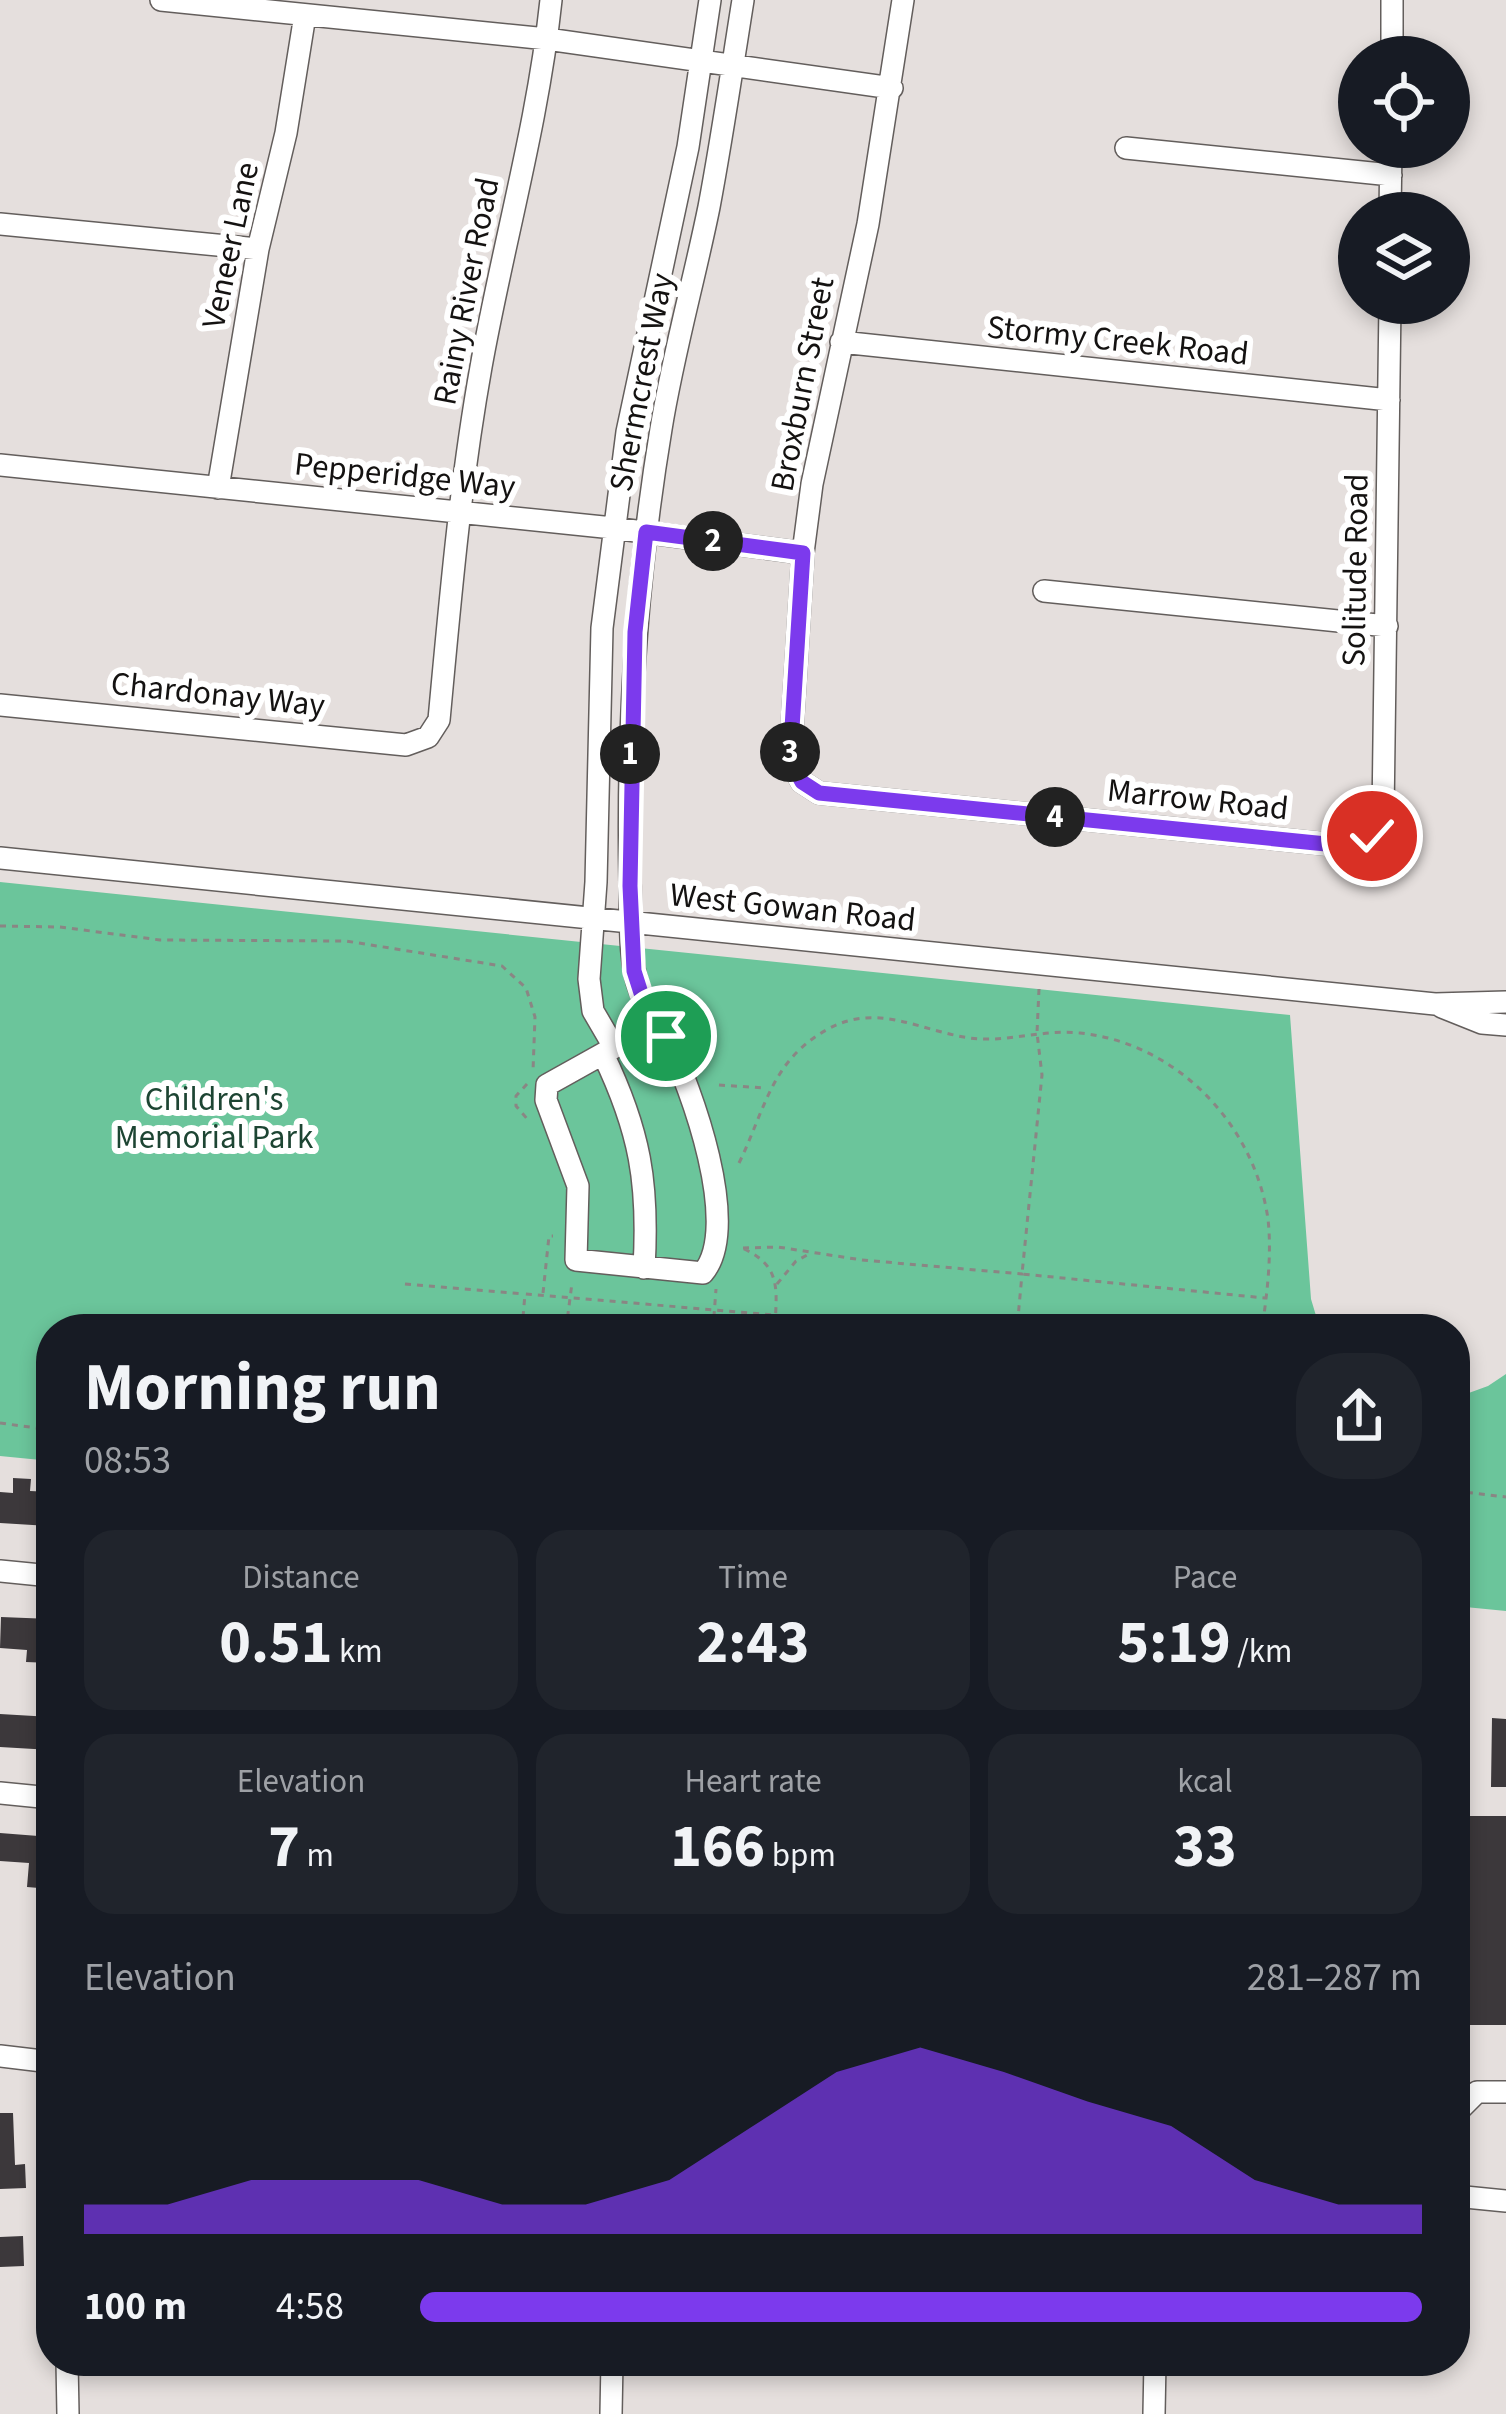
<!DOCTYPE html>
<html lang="en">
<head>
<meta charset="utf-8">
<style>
  body { margin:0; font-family:"Source Sans 3",sans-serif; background:#20242c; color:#f1f3f6; height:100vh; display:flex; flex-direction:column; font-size:45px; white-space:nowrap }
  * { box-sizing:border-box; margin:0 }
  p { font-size:39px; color:#9ea1a6 }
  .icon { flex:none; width:66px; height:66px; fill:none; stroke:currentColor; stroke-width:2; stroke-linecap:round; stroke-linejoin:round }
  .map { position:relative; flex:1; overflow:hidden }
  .drawer { position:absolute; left:36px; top:1314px; width:1434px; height:1062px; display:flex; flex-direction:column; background:#171b24; border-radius:48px; box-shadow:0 6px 18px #0003 }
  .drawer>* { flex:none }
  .buttons { position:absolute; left:1338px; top:36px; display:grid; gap:24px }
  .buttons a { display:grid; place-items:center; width:132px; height:132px; border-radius:50%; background:#171b24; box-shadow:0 6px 18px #0003; font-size:60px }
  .pin { position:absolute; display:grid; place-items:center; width:102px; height:102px; color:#fff; margin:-51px; border:6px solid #fff; border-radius:50%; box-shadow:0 3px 12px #0007 }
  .km { position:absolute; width:60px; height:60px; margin:-30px; border-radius:50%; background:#222; color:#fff; font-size:33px; line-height:60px; text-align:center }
  .round { display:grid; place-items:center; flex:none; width:126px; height:126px; border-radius:48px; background:#20242c }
  .head { display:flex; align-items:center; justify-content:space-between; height:204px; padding:0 48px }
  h1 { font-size:66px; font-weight:700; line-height:90px }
  .metrics { display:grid; grid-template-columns:repeat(3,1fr); gap:18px; height:204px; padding:12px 48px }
  .metrics div { display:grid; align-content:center; border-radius:30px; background:#20242c; text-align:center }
  .metrics b { font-size:60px; font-weight:700 }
  .metrics small { font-size:33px; font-weight:400 }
  .metrics p { font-size:33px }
  .chart { height:336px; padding:24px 48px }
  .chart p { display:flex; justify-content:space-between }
  .chart svg { width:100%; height:216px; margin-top:12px; fill:#7c3aed; opacity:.7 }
  ul { padding:0 48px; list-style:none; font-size:39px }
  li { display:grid; grid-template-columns:192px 144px 1fr; align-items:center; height:90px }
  li i { height:30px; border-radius:15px; background:#7c3aed }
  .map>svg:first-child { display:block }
  .green { fill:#6bc59b }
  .building { fill:#3c383b }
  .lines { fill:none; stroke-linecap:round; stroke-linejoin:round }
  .minor-casing { stroke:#635e5c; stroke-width:24 }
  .path { stroke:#8a8684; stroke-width:3; stroke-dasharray:6 6; stroke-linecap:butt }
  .minor { stroke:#fff; stroke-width:21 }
  .route-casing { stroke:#fff; stroke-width:24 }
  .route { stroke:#7c3aed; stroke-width:15 }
  .labels { text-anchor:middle; stroke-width:12; stroke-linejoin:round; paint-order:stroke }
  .street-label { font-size:33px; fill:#141211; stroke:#fff }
  .park-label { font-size:33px; fill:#1d4533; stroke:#fff }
</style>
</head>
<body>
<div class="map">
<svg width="1506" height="2414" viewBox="0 0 1506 2414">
  <rect width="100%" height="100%" fill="#e5dfdd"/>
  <path class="green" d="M 0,882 L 1290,1015 L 1311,1299 L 1320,1329 L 51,1329 L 51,1461 L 0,1456 Z
    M 1506,1374 L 1506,1611 L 1455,1606 L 1455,1398 L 1488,1386 Z"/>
  <path class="building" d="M 13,1478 L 31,1479 L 30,1491 L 51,1492 L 49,1526 L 0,1523 L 0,1492 L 13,1493 Z
    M 1,1617 L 51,1619 L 51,1663 L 26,1662 L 27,1650 L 0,1648 Z
    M 0,1714 L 51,1717 L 51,1750 L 0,1747 Z
    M 1492,1718 L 1506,1719 L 1506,1787 L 1491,1787 Z
    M 1455,1816 L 1506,1816 L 1506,2025 L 1455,2025 Z
    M 0,1833 L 51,1837 L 51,1889 L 27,1887 L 29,1863 L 0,1861 Z
    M 0,2113 L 13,2113 L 15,2165 L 25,2164 L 26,2188 L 0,2189 Z
    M 23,2236 L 24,2266 L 0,2267 L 0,2237 Z"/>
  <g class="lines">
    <g class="minor-casing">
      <path id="minor" d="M 161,0 L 547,39 L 892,88
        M 903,0 L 868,224 L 812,484 L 803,553 L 790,761 L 802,782 L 819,793 L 1356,847 L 1372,836 L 1383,814 L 1390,303
        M 1392,57 L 1392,0
        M 1126,148 L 1391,175
        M 1390,213 L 1391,147
        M 0,224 L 258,249
        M 841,342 L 1389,400
        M 0,465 L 613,528 L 803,553
        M 218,488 L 258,249 L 286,133 L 305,15
        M 1044,591 L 1387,626
        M 0,705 L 406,745 L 428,737 L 439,720 C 450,602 460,484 481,367 C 503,244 538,124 551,0
        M 0,858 L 1435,1004 L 1506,1002
        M 1442,1007 L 1482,1023 L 1506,1025
        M 658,1023 L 547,1085 L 546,1100 L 578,1186 L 576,1260 L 703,1273 C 742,1227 691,1087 667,1039 C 659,1023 647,1008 640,991 C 628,960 631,916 630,883 C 627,731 636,579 661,429 C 673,354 694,281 709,207 C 722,138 732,69 743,0
        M 614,1047 L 593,1011 L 589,979 L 596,882 L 602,628 L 627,432 L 688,147 L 710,0
        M 603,1054 C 640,1131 649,1183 644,1268
        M 0,1571 L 51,1576
        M 0,1793 L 51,1798
        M 0,2056 L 51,2062
        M 1455,2114 L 1477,2092 L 1506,2092
        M 1455,2196 L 1506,2201
        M 67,2361 L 68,2414
        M 611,2414 L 612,2361
        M 1154,2414 L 1155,2361"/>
    </g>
    <path class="path" d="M 0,926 L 60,927 L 160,940 L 346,941 L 502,966 L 526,988 L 535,1017 L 533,1071
      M 1039,989 L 1037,1033 L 1042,1075 L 1022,1274 L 1265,1298
      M 527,1084 L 516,1096 L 516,1106 L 529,1121
      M 719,1085 L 765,1088
      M 739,1163 C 765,1110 771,1060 828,1029 C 878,1002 920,1031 970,1038 C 1007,1043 1042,1029 1080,1033 C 1176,1043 1254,1123 1268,1219 C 1272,1255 1267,1294 1262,1329
      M 743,1248 L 778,1247 L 862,1260 L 1022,1274 L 1017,1329
      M 744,1249 C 783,1267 776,1292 775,1329
      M 405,1284 L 524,1294
      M 777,1284 L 796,1261 L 809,1254
      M 543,1293 L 549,1236 L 553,1236
      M 522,1329 L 525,1294 L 775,1315
      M 566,1329 L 572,1283
      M 713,1329 L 716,1289
      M 0,1423 L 51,1430
      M 1455,1491 L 1506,1497"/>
    <use href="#minor" class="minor"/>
  </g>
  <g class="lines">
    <g class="route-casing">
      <path id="route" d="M 666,1036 L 641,993 L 634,971 L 630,886 L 635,632 L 646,532 L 803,553 L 790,760 L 802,782 L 819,793 L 1356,847 L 1372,836"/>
    </g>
    <use href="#route" class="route"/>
  </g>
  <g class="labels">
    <g class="street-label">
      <text transform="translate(229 245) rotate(-78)" y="12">Veneer Lane</text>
      <text transform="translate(465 291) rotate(-79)" y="12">Rainy River Road</text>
      <text transform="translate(1118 339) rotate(6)" y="12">Stormy Creek Road</text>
      <text transform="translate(640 382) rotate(-79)" y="12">Shermcrest Way</text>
      <text transform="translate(801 384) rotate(-79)" y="12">Broxburn Street</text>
      <text transform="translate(405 474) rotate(6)" y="12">Pepperidge Way</text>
      <text transform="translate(1354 570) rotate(-89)" y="12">Solitude Road</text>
      <text transform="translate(218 693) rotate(6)" y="12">Chardonay Way</text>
      <text transform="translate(1198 798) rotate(6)" y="12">Marrow Road</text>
      <text transform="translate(793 906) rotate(6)" y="12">West Gowan Road</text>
    </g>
    <g class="park-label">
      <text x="214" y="1110">Children's<tspan x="214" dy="38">Memorial Park</tspan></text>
    </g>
  </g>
</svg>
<div class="buttons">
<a><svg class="icon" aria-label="locate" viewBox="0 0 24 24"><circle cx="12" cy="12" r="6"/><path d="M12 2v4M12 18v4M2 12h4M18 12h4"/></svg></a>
<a><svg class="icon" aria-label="layers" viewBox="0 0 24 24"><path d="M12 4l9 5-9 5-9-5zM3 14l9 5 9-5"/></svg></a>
</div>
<div class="pin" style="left:666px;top:1036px;background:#1e9e55"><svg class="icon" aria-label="arrive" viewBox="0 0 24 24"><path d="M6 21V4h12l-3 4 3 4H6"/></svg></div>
<div class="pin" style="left:1372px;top:836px;background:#d93025"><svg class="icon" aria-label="check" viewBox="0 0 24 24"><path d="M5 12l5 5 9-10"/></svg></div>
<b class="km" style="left:630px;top:754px">1</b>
<b class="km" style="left:713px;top:541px">2</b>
<b class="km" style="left:790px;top:752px">3</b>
<b class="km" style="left:1055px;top:817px">4</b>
<section class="drawer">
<div class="head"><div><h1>Morning run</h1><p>08:53</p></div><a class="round"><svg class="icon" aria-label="share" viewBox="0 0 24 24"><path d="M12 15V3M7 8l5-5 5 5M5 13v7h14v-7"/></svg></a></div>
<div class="metrics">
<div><p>Distance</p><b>0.51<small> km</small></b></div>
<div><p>Time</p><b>2:43</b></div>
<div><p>Pace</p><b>5:19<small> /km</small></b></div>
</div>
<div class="metrics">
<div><p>Elevation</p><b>7<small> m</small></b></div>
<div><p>Heart rate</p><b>166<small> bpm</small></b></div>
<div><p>kcal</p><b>33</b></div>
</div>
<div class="chart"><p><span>Elevation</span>281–287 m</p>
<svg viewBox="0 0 160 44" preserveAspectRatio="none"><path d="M0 44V38L10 38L20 33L30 33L40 33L50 38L60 38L70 33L80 22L90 11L100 6L110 11L120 17L130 22L140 33L150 38L160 38V44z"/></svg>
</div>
<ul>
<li><b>100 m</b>4:58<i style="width:100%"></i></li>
</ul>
</section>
</div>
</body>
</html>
